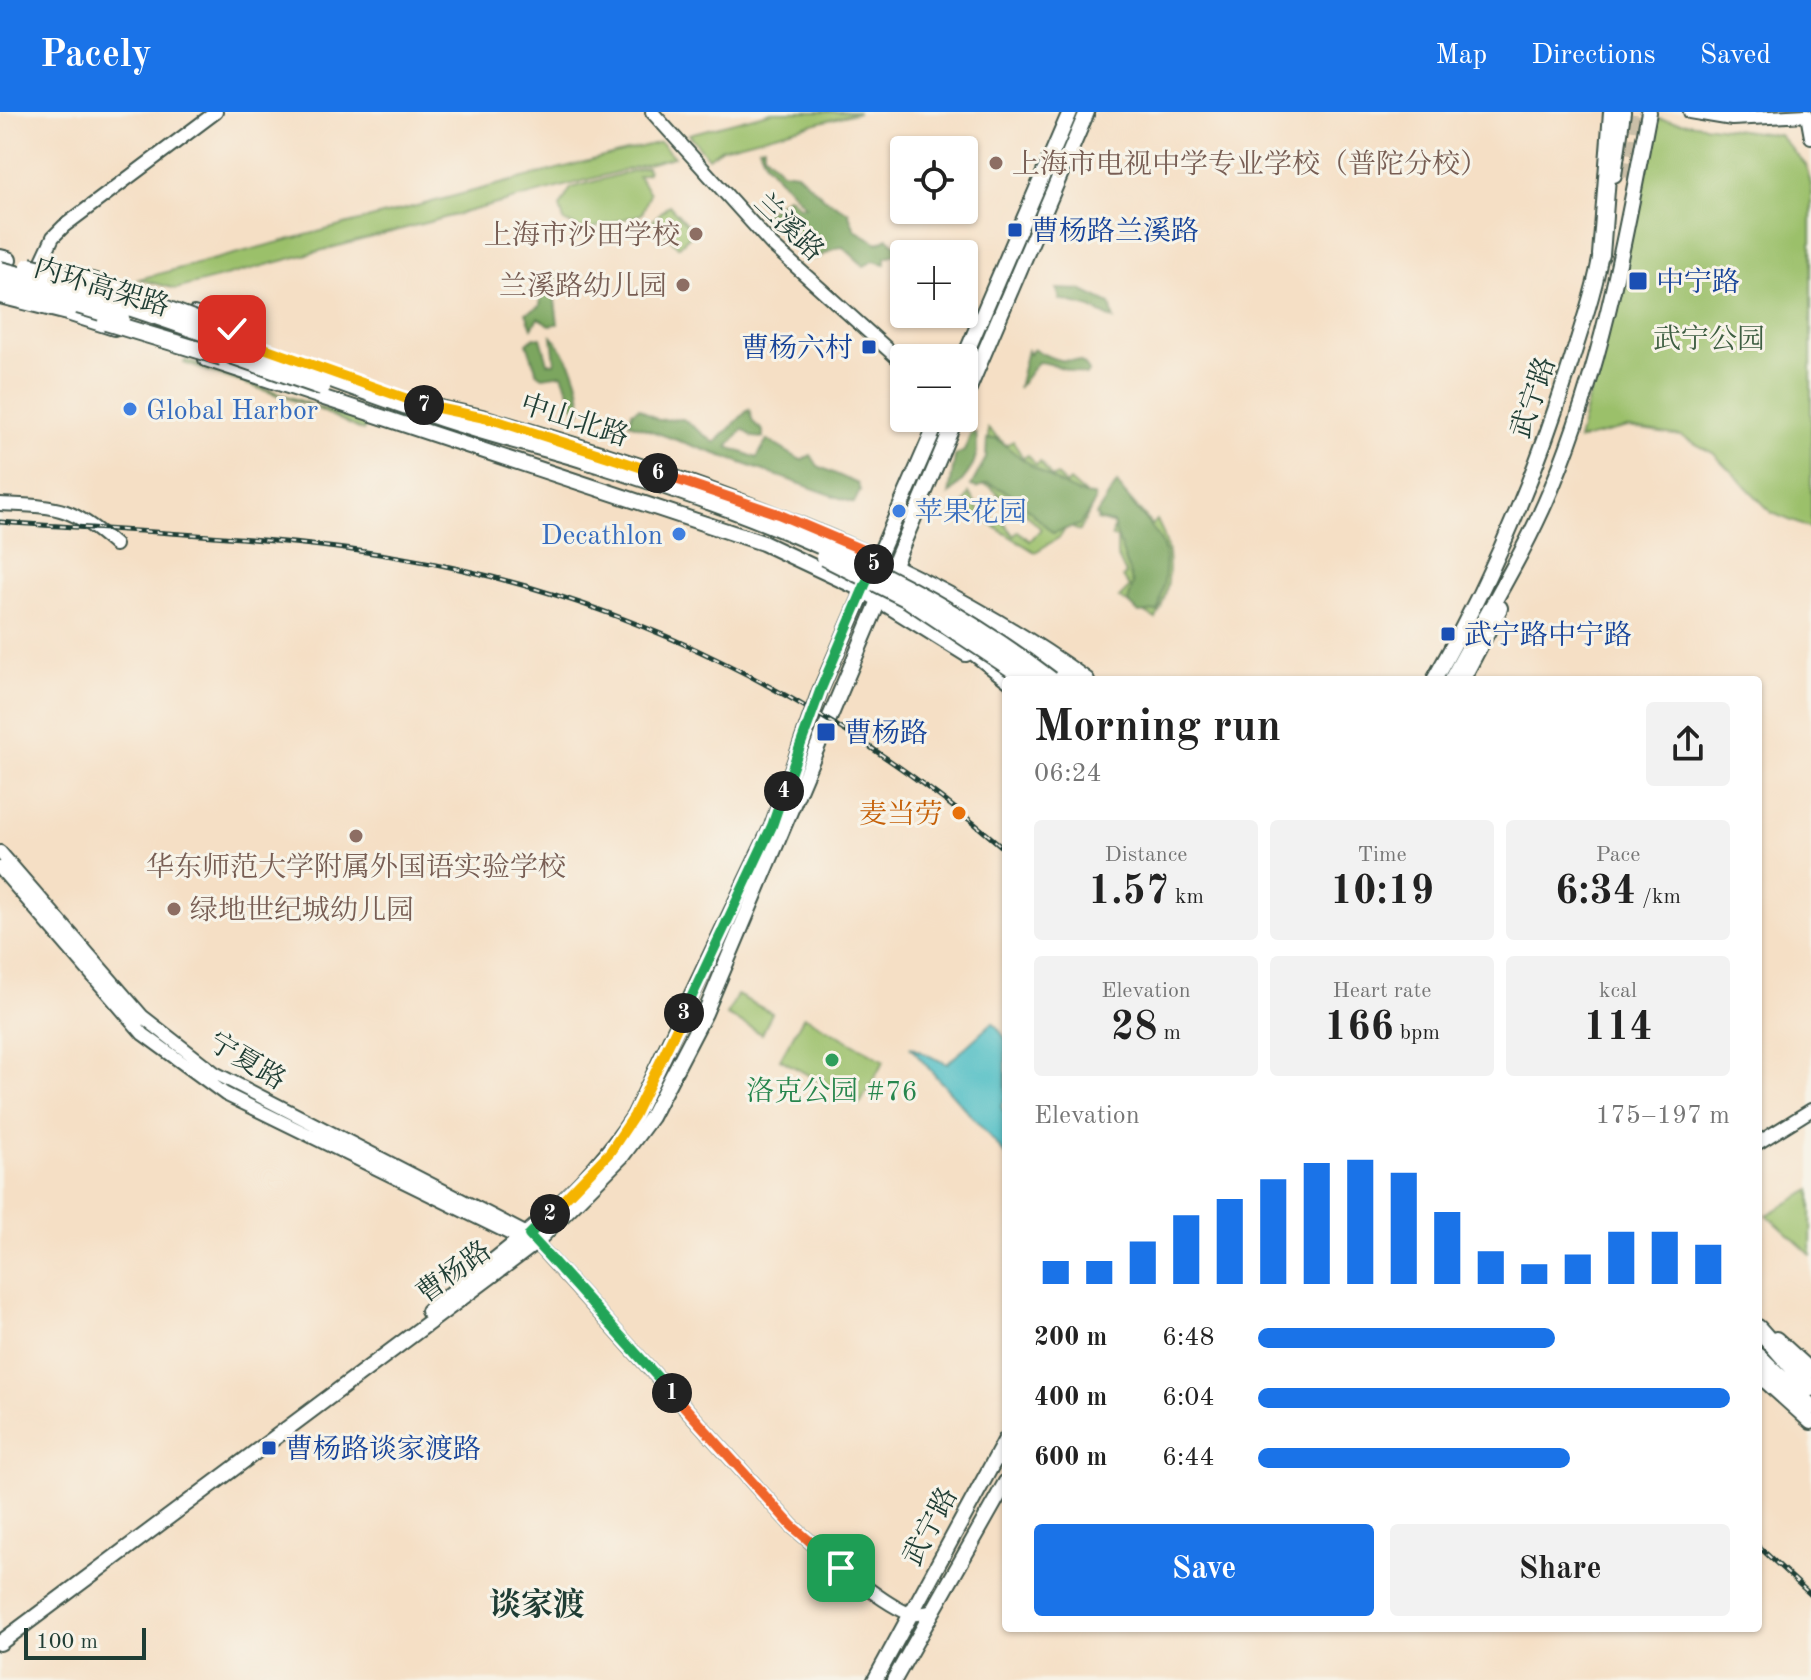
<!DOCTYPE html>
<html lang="en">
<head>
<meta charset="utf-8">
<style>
  body { margin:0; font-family:"Old Standard TT","Noto Serif SC",serif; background:#f2f2f2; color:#222; height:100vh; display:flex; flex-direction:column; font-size:30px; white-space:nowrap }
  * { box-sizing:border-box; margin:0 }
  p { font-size:26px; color:#767676 }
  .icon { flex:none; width:44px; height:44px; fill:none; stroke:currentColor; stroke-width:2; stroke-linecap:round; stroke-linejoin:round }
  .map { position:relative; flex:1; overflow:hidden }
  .drawer { position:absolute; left:1002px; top:564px; width:760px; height:956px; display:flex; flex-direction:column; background:#fff; border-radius:8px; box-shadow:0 2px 6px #0004 }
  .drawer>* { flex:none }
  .controls { position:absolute; left:890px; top:24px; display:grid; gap:16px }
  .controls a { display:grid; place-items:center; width:88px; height:88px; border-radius:8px; background:#fff; box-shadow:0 2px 6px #0004; font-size:40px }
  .scale { position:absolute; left:24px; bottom:20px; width:122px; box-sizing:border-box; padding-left:8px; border:4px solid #1f3d34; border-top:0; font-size:22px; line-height:28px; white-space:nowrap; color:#1f3d34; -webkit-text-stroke:6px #f7f3e8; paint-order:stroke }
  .pin { position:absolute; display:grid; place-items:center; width:68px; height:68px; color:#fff; margin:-34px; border-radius:16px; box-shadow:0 4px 12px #0006 }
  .km { position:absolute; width:40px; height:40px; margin:-20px; border-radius:50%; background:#222; color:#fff; font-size:22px; line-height:40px; text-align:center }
  .round { display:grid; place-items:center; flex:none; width:84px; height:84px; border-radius:8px; background:#f2f2f2 }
  .headline { display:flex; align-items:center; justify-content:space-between; height:136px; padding:0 32px }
  h1 { font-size:44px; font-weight:800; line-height:60px }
  .figures { display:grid; grid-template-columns:repeat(3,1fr); gap:12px; height:136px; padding:8px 32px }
  .figures div { display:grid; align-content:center; border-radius:8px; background:#f2f2f2; text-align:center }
  .figures b { font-size:40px; font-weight:800 }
  .figures small { font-size:22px; font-weight:400 }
  .figures p { font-size:22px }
  .chart { height:224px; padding:16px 32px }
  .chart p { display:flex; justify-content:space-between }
  .chart svg { width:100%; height:144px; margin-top:8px; stroke:#1a73e8; stroke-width:6 }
  .action { display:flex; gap:16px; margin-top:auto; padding:16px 32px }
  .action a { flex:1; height:92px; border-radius:8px; background:#1a73e8; color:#fff; font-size:32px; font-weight:800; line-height:92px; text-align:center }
  .action a+a { background:#f2f2f2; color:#222 }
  ul { padding:0 32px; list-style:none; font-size:26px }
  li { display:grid; grid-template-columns:128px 96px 1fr; align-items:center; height:60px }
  li i { height:20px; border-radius:10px; background:#1a73e8 }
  header { display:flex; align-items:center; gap:48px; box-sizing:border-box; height:112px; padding:0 40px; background:#1a73e8; color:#fff }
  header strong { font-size:38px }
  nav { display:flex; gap:44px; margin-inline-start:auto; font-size:28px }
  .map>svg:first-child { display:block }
  .green { fill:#9bc06a; stroke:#5d7e4f; stroke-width:2 }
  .forest { fill:#7ca65e; stroke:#4e7249; stroke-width:2 }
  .water { fill:#4fbec5; stroke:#377e7c; stroke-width:2 }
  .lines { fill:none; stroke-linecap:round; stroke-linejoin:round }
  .highway-tunnel { stroke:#cabfa8; stroke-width:16; stroke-dasharray:16 8; stroke-linecap:butt }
  .secondary-casing { stroke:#3f554a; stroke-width:16 }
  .primary-casing { stroke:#3f554a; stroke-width:18 }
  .highway-casing { stroke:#3f554a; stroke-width:20 }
  .secondary { stroke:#fff; stroke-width:12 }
  .primary { stroke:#fff; stroke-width:14 }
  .highway { stroke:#fff; stroke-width:16 }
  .rail-casing { stroke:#1f3d34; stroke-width:5 }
  .rail { stroke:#f7f3e8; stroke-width:2; stroke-dasharray:6; stroke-linecap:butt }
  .highway-bridge-casing { stroke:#3f554a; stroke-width:20; stroke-linecap:butt }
  .highway-bridge { stroke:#fff; stroke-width:16 }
  .split-1-casing { stroke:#fff; stroke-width:16 }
  .split-2-casing { stroke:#fff; stroke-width:16 }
  .split-3-casing { stroke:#fff; stroke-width:16 }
  .split-4-casing { stroke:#fff; stroke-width:16 }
  .split-5-casing { stroke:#fff; stroke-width:16 }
  .split-6-casing { stroke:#fff; stroke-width:16 }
  .split-7-casing { stroke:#fff; stroke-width:16 }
  .split-8-casing { stroke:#fff; stroke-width:16 }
  .split-1 { stroke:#f0652b; stroke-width:10 }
  .split-2 { stroke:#22a559; stroke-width:10 }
  .split-3 { stroke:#f5b400; stroke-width:10 }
  .split-4 { stroke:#22a559; stroke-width:10 }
  .split-5 { stroke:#22a559; stroke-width:10 }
  .split-6 { stroke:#f0652b; stroke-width:10 }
  .split-7 { stroke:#f5b400; stroke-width:10 }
  .split-8 { stroke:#f5b400; stroke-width:10 }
  .education-dot { fill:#8d6e63; stroke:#f7f3e8; stroke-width:3 }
  .transit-dot { fill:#1a4fb4; stroke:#f7f3e8; stroke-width:3 }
  .shop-dot { fill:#3f7fe0; stroke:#f7f3e8; stroke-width:3 }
  .food-dot { fill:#e8710a; stroke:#f7f3e8; stroke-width:3 }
  .leisure-dot { fill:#2e9e5b; stroke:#f7f3e8; stroke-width:3 }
  .labels { text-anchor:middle; stroke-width:6; stroke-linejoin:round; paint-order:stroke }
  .education-label { font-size:28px; fill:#785e54; stroke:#f7f3e8; text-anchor:start }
  .street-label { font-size:28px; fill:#1f3d34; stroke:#f7f3e8 }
  .transit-label { font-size:28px; fill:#164399; stroke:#f7f3e8; text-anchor:start }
  .park-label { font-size:28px; fill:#3e5e42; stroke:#f7f3e8 }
  .shop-label { font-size:28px; fill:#366cbe; stroke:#f7f3e8; text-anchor:start }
  .food-label { font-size:28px; fill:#c56008; stroke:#f7f3e8; text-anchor:end }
  .leisure-label { font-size:28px; fill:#27864d; stroke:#f7f3e8 }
  .quarter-label { font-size:32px; font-weight:bold; fill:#1f3d34; stroke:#f7f3e8 }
</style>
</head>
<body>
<header>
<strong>Pacely</strong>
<nav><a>Map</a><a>Directions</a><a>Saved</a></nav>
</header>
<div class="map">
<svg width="1811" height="1568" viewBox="0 0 1811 1568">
  <rect width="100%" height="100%" fill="#f7f3e8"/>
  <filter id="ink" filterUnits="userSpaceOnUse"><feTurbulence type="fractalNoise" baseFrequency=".0125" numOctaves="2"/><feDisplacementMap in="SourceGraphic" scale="16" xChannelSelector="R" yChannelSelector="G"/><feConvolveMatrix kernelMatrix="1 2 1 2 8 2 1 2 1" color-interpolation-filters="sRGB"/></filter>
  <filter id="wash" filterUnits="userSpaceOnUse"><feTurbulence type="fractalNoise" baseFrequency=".006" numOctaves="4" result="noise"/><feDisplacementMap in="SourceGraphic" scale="32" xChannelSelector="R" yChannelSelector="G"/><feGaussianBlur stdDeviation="1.8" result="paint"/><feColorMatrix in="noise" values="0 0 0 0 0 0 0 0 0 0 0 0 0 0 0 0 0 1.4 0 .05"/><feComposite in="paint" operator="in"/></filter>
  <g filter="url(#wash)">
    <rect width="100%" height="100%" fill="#f5dfc5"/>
    <path class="green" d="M 772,0 L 859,0 L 722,36 L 708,46 L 689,22 Z
      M 1657,7 L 1779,23 L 1806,53 L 1811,73 L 1811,417 L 1772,401 L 1713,341 L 1681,324 L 1628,316 L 1578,328 Z
      M 660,30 L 674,45 L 176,177 L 139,167 Z
      M 647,55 L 648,61 L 638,64 L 650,81 L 642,102 L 584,119 L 564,109 L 560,95 L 571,76 Z
      M 669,93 L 694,120 L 678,135 L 653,108 Z
      M 185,248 L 367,312 L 363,319 L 316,296 L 184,251 Z
      M 988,317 L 1006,333 L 1013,329 L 1023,346 L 1028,343 L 1036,353 L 1040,350 L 1052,366 L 1057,363 L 1066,373 L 1070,369 L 1094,390 L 1080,419 L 1067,414 L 1060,425 L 1035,440 L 963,395 L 969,381 L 985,408 L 990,404 L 997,411 L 1001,407 L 1014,424 L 1018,419 L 1030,429 L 1041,417 L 1014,390 L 1009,394 L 991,375 L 978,371 C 988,356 989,335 988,317 Z
      M 1118,374 L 1152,413 L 1157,408 C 1174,439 1172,475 1156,507 L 1119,486 L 1130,475 L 1123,465 L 1126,462 L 1117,443 L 1117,426 L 1112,425 L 1114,413 L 1097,408 Z
      M 737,883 L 772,901 L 762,922 L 727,903 Z
      M 804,904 L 884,949 L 860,992 L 780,947 Z
      M 1811,1078 L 1811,1143 L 1767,1103 Z"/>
    <path class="forest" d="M 764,34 L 764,41 L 782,59 L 797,61 L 824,86 L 848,100 L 855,118 L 878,131 L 888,126 L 896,133 L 896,142 L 885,145 L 885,152 L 873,149 L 864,154 L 843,135 C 830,135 825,146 812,147 L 764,102 L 788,84 L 799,94 L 805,94 L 766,52 L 759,35 Z
      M 543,162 L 557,162 L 554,181 L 558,212 L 550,213 L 538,206 L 532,216 L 526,201 L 540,194 Z
      M 1057,177 L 1081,178 L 1110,192 L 1114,208 L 1091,196 L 1060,188 Z
      M 552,224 C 571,248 582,269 581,299 L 577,301 L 562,262 L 543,265 L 537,261 L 527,231 L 534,225 L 541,226 L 548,251 L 555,251 Z
      M 1034,237 C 1041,241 1051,247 1060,248 C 1073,250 1081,244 1089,259 L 1086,263 C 1068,260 1056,251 1038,250 L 1018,276 L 1027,238 L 1029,242 Z
      M 639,296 L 658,308 L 683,307 L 715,331 L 749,297 L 753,310 L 763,319 L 763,326 L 753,325 L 743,317 L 728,335 L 757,346 L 767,328 L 801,348 L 811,343 L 818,354 L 858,372 L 860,379 L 854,391 L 629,311 L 632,300 Z
      M 971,321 L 976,321 C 981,350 968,364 949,383 L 955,344 L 964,339 Z
      M 987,327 L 997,327 C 1016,343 1071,385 1094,384 L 1095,390 L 1079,413 L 1053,421 L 1013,383 L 988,371 L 977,376 L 971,374 L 986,346 Z
      M 1117,371 C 1157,432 1178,418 1158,499 L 1139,501 L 1128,490 L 1133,472 L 1113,411 L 1099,408 L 1096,403 Z"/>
    <path class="water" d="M 993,910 L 1006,927 L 1006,985 L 1001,994 L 1006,1004 L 1006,1043 L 910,935 L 947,952 Z"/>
  </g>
  <g filter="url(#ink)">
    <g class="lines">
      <path class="highway-tunnel" d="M 1630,66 L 1639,0"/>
      <g class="secondary-casing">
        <path id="secondary" d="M 652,0 L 771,132 L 904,252
          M 1690,0 L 1732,7 L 1807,3 L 1811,25
          M 41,151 L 53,125 L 64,114 L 216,0
          M 0,392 C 58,395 70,393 115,433
          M 0,740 L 142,904 L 215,961 L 529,1123 L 792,1414 C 814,1433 886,1497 912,1502 C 917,1503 926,1500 931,1500
          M 0,756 L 143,922 L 225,982 L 527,1130
          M 1758,1031 L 1811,998"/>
      </g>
      <g class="primary-casing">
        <path id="primary" d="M 1614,63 L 1623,0
          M 58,198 L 114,216
          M 194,202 L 232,217 L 250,231
          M 964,246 L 1070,0
          M 206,247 L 763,431 L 863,478 L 966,542
          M 964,288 L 1087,0
          M 419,291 C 444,298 471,301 496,309 C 703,371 910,440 1087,568
          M 1434,568 C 1491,469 1536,362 1570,253 C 1582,214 1596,175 1602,135
          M 1451,568 C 1484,505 1525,441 1552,375 C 1602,255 1625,127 1649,0
          M 428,1199 C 505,1141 581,1085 634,1004 L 772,714 L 820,579 L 939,306
          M 1776,1227 L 1811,1259
          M 1758,1262 L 1811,1310
          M 0,1531 L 534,1132 L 622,1044 L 651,1005 L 705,901 L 956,306
          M 875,1568 L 1006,1327
          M 894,1568 L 1006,1370"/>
      </g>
      <g class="highway-casing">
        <path id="highway" d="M 1601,143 L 1612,0
          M 0,146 L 8,148
          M 977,509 L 1069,568
          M 957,527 L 1010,568
          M 1461,568 L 1499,496
          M 1758,1216 L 1811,1276
          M 1758,1244 L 1811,1295"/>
      </g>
      <use href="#secondary" class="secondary"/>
      <use href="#primary" class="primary"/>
      <use href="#highway" class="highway"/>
      <g class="rail-casing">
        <path id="rail" d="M 0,410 C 132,420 267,423 398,445 C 625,483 832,589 1006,738
          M 1758,1434 L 1811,1483"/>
      </g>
      <use href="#rail" class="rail"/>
      <g class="highway-bridge-casing">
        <path id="highway-bridge" d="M 29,154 L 95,170 L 201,210
          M 0,158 C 156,196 305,261 457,311 C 500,325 543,335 585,348 C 751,399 912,461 1051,568
          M 0,170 L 121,206
          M 0,183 L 68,200
          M 106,210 L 222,245
          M 211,236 L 322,275
          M 824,445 L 906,486 L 1029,568"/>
      </g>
      <use href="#highway-bridge" class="highway-bridge"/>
    </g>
  </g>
  <g class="lines" filter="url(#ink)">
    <g class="split-1-casing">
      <path id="split-1" d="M 672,1281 L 792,1414 L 841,1456"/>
    </g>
    <g class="split-2-casing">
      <path id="split-2" d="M 550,1102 L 529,1123 L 553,1149 L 672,1281"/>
    </g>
    <g class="split-3-casing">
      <path id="split-3" d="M 550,1102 L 610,1040 L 634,1004 L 684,901"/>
    </g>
    <g class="split-4-casing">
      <path id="split-4" d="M 684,901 L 772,714 L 784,679"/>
    </g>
    <g class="split-5-casing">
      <path id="split-5" d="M 784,679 L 820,579 L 874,452"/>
    </g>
    <g class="split-6-casing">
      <path id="split-6" d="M 658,361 L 778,402 L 877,444 L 874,452"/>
    </g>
    <g class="split-7-casing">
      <path id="split-7" d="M 424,293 L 494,308 L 658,361"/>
    </g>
    <g class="split-8-casing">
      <path id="split-8" d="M 232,217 L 250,231 L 424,293"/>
    </g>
    <use href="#split-1" class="split-1"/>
    <use href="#split-2" class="split-2"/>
    <use href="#split-3" class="split-3"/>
    <use href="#split-4" class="split-4"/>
    <use href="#split-5" class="split-5"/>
    <use href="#split-6" class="split-6"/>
    <use href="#split-7" class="split-7"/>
    <use href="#split-8" class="split-8"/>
  </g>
  <g class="education-dot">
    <circle cx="996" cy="51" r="8"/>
    <circle cx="696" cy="122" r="8"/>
    <circle cx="683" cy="173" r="8"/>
    <circle cx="356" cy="724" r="8"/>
    <circle cx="174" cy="797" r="8"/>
  </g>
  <g class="transit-dot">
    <rect x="1007" y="110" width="16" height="16" rx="4"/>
    <rect x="1628" y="159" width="20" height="20" rx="4"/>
    <rect x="861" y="227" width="16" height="16" rx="4"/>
    <rect x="1440" y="514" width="16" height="16" rx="4"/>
    <rect x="816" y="610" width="20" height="20" rx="4"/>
    <rect x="261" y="1328" width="16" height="16" rx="4"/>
  </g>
  <g class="shop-dot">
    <circle cx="130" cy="297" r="8"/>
    <circle cx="899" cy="399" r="8"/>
    <circle cx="679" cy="422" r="8"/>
  </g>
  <circle class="food-dot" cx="959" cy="701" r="8"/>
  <circle class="leisure-dot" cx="832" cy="948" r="8"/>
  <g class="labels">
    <g class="education-label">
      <text x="1012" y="61">上海市电视中学专业学校（普陀分校）</text>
      <text x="680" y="132" text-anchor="end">上海市沙田学校</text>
      <text x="667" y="183" text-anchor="end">兰溪路幼儿园</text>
      <text x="356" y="764" text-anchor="middle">华东师范大学附属外国语实验学校</text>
      <text x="190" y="807">绿地世纪城幼儿园</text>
    </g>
    <g class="street-label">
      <text transform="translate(790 114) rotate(44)" y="10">兰溪路</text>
      <text transform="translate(102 174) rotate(17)" y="10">内环高架路</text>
      <text transform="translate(1532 285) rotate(-71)" y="10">武宁路</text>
      <text transform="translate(575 307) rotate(18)" y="10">中山北路</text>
      <text transform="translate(248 948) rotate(31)" y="10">宁夏路</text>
      <text transform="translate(453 1159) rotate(-36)" y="10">曹杨路</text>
      <text transform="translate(929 1414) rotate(-62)" y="10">武宁路</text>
    </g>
    <g class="transit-label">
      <text x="1031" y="128">曹杨路兰溪路</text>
      <text x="1656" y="179">中宁路</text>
      <text x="853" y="245" text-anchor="end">曹杨六村</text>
      <text x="1464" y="532">武宁路中宁路</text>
      <text x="844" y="630">曹杨路</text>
      <text x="285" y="1346">曹杨路谈家渡路</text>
    </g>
    <g class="park-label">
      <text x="1709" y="236">武宁公园</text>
    </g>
    <g class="shop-label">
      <text x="146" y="307">Global Harbor</text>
      <text x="915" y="409">苹果花园</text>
      <text x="663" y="432" text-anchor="end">Decathlon</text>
    </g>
    <g class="food-label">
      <text x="943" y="711">麦当劳</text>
    </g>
    <g class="leisure-label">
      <text x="832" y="988">洛克公园 #76</text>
    </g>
    <g class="quarter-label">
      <text x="537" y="1503">谈家渡</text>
    </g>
  </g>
</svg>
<div class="controls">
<a><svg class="icon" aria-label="locate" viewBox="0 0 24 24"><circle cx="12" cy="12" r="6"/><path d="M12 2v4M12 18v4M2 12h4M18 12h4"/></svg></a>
<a>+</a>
<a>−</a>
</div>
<div class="scale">100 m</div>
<div class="pin" style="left:841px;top:1456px;background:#1e9e55"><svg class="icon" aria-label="arrive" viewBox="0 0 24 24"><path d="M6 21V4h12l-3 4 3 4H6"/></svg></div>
<div class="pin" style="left:232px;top:217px;background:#d93025"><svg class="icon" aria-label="check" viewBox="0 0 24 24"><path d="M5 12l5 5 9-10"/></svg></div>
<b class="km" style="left:672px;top:1281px">1</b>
<b class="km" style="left:550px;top:1102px">2</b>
<b class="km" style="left:684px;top:901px">3</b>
<b class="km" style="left:784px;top:679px">4</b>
<b class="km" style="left:874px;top:452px">5</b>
<b class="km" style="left:658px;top:361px">6</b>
<b class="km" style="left:424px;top:293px">7</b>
<section class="drawer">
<div class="headline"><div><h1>Morning run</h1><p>06:24</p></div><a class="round"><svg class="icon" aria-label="share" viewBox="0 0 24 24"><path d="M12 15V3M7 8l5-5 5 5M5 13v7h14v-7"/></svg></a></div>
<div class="figures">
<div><p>Distance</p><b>1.57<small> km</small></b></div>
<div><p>Time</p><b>10:19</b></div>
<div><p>Pace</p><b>6:34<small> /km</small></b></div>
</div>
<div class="figures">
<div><p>Elevation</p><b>28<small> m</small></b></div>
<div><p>Heart rate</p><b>166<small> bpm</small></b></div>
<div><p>kcal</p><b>114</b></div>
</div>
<div class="chart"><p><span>Elevation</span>175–197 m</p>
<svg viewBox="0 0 160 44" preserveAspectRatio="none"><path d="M5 44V37M15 44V37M25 44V31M35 44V23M45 44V18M55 44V12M65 44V7M75 44V6M85 44V10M95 44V22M105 44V34M115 44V38M125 44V35M135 44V28M145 44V28M155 44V32"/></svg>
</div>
<ul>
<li><b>200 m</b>6:48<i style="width:63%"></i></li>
<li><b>400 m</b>6:04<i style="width:100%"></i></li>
<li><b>600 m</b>6:44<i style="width:66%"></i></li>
</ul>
<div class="action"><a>Save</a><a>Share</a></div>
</section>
</div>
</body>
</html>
